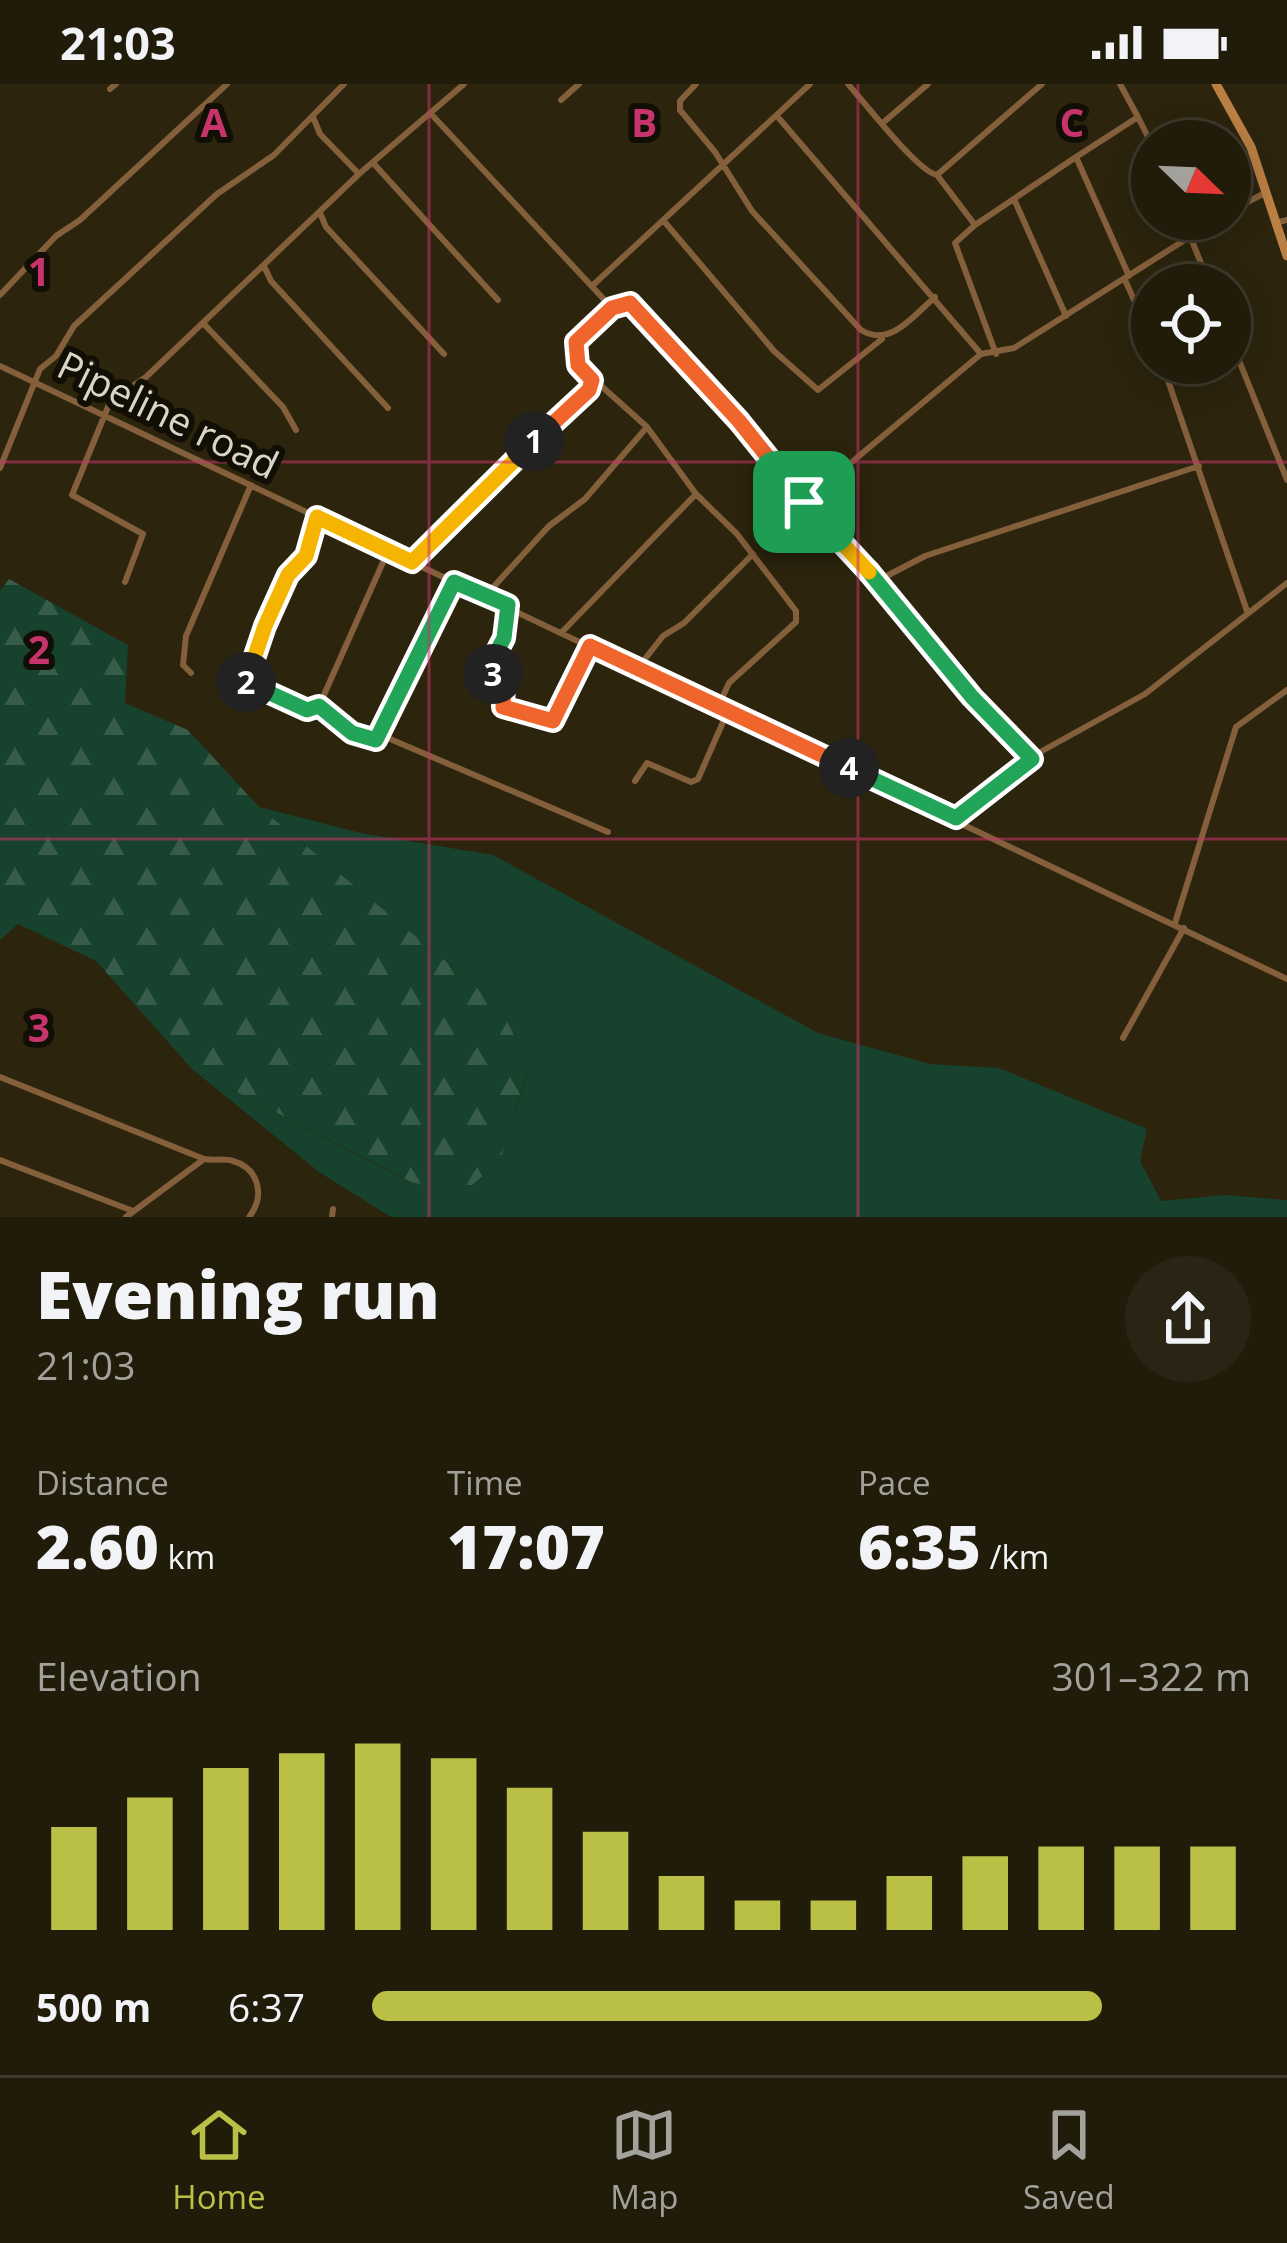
<!DOCTYPE html>
<html lang="en">
<head>
<meta charset="utf-8">
<style>
  body { margin:0; font-family:"Open Sans",sans-serif; background:#292413; color:#f1f3f6; height:100vh; display:flex; flex-direction:column; font-size:45px; white-space:nowrap }
  * { box-sizing:border-box; margin:0 }
  p { font-size:39px; color:#a2a19c }
  .icon { flex:none; width:66px; height:66px; fill:none; stroke:currentColor; stroke-width:2; stroke-linecap:round; stroke-linejoin:round }
  .map { position:relative; height:1133px; overflow:hidden }
  .side { display:flex; flex-direction:column; background:#211b0a; flex:1 }
  .side>* { flex:none }
  .needle { width:78px; rotate:113deg }
  .controls { position:absolute; left:1131px; top:36px; display:grid; gap:24px }
  .controls a { display:grid; place-items:center; width:120px; height:120px; border-radius:50%; background:#211b0a; box-shadow:0 6px 30px #0003,0 0 0 3px #3e392b; font-size:60px }
  .pin { position:absolute; display:grid; place-items:center; width:102px; height:102px; color:#fff; margin:-51px; border-radius:24px; box-shadow:0 6px 18px #0006 }
  .km { position:absolute; width:60px; height:60px; margin:-30px; border-radius:50%; background:#222; color:#fff; font-size:33px; line-height:60px; text-align:center }
  .round { display:grid; place-items:center; flex:none; width:126px; height:126px; border-radius:63px; background:#292413 }
  .head { display:flex; align-items:center; justify-content:space-between; height:204px; padding:0 36px }
  h1 { font-size:66px; font-weight:800; line-height:90px }
  .metrics { display:grid; grid-template-columns:repeat(3,1fr); gap:18px; height:204px; padding:12px 36px }
  .metrics div { display:grid; align-content:center }
  .metrics b { font-size:60px; font-weight:800 }
  .metrics small { font-size:33px; font-weight:400 }
  .metrics p { font-size:33px }
  .chart { height:336px; padding:24px 36px }
  .chart p { display:flex; justify-content:space-between }
  .chart svg { width:100%; height:216px; margin-top:12px; stroke:#bac045; stroke-width:6 }
  ul { padding:0 36px; list-style:none; font-size:39px }
  li { display:grid; grid-template-columns:192px 144px 1fr; align-items:center; height:90px }
  li i { height:30px; border-radius:15px; background:#bac045 }
  .status { display:flex; justify-content:space-between; align-items:center; height:84px; padding:0 60px; background:#211b0a; direction:ltr }
  .status svg { height:33px; fill:currentColor }
  .tab-bar { display:flex; justify-content:space-around; align-items:center; height:168px; border-top:3px solid #3e392b; background:#211b0a; font-size:33px; color:#a2a19c }
  .tab-bar a { display:grid; justify-items:center; gap:6px }
  .tab-bar .on { color:#bac045 }
  .map>svg:first-child { display:block }
  .green { fill:#17422d }
  .forest { fill:url(#forest-firs) }
  .lines { fill:none; stroke-linecap:round; stroke-linejoin:round }
  .street { stroke:#845f3b; stroke-width:6 }
  .secondary { stroke:#ba7f43; stroke-width:9 }
  .split-1-casing { stroke:#fff; stroke-width:24 }
  .split-2-casing { stroke:#fff; stroke-width:24 }
  .split-3-casing { stroke:#fff; stroke-width:24 }
  .split-4-casing { stroke:#fff; stroke-width:24 }
  .split-5-casing { stroke:#fff; stroke-width:24 }
  .split-6-casing { stroke:#fff; stroke-width:24 }
  .split-1 { stroke:#f0652b; stroke-width:15 }
  .split-2 { stroke:#f5b400; stroke-width:15 }
  .split-3 { stroke:#22a559; stroke-width:15 }
  .split-4 { stroke:#f0652b; stroke-width:15 }
  .split-5 { stroke:#22a559; stroke-width:15 }
  .split-6 { stroke:#f5b400; stroke-width:15 }
  .grid { fill:none; stroke:#c6346b; stroke-width:3; stroke-opacity:0.55 }
  .labels { text-anchor:middle; stroke-width:12; stroke-linejoin:round; paint-order:stroke }
  .street-label { font-size:39px; fill:#dad5c7; stroke:#110e05 }
  .grid-label { font-size:39px; text-anchor:middle; font-weight:bold; fill:#c6346b; stroke:#110e05; stroke-width:12; stroke-linejoin:round; paint-order:stroke }
</style>
</head>
<body>
<div class="status"><b>21:03</b><svg viewBox="0 0 49 12"><path d="M0 12V9h3v3zM5 12V6h3v6zM10 12V3h3v9zM15 12V0h3v12zM26 1h20v11H26zM47 4h2v5h-2z"/></svg></div>
<div class="map">
<svg width="1287" height="1133" viewBox="0 0 1287 1133">
  <defs>
    <pattern id="forest-firs" width="22" height="20" patternUnits="userSpaceOnUse" patternTransform="scale(3)"><rect width="22" height="20" fill="#17422d"/><path d="M5 1l3.5 6h-7zM16 11l3.5 6h-7z" fill="#385c4a"/></pattern>
  </defs>
  <rect width="100%" height="100%" fill="#2c240d"/>
  <path class="green" d="M 259,723 L 361,749 L 493,771 L 818,949 L 930,980 L 999,984 L 1147,1045 L 1140,1077 L 1161,1117 L 1224,1111 L 1287,1116 L 1287,1133 L 391,1133 L 319,1088 L 192,985 L 410,1098 L 500,1077 L 529,982 L 499,921 Z"/>
  <path class="forest" d="M 9,495 L 128,561 L 125,619 L 188,646 L 259,723 L 499,921 L 529,981 L 500,1077 L 463,1109 L 411,1098 L 192,985 L 96,877 L 18,840 L 0,856 L 0,507 Z"/>
  <g class="lines">
    <path class="street" d="M 696,0 L 680,17 L 680,26 L 715,68 L 752,127 L 861,246 C 890,264 913,232 935,213
      M 848,0 C 865,19 918,88 937,91 L 1042,0
      M 1120,0 L 1138,33 L 1076,73 L 1129,192
      M 110,5 L 116,0
      M 561,16 L 579,0
      M 433,32 L 612,224
      M 777,32 L 981,270
      M 313,33 L 320,50 L 359,90
      M 1138,33 L 1152,61
      M 885,37 L 928,0
      M 374,80 L 498,216
      M 937,91 L 975,141 L 1076,73
      M 1014,115 L 1066,232
      M 1230,127 L 1265,109
      M 320,129 L 326,143 L 444,270
      M 1183,135 L 1210,201
      M 663,136 L 774,267 L 818,306 L 882,255
      M 1275,139 L 1287,136
      M 975,141 L 955,159 L 996,270
      M 264,182 L 271,197 L 388,324
      M 1125,196 L 1152,256
      M 592,202 L 810,0
      M 0,211 L 56,152 L 80,136 L 227,0
      M 203,239 L 283,323 L 296,346
      M 1230,254 L 1287,396
      M 1162,279 L 1247,527
      M 0,282 L 1287,895
      M 0,384 L 40,285 L 56,272 L 74,242 L 217,110 L 274,71 L 344,0
      M 804,418 L 981,270 L 1014,264 L 1218,135
      M 318,433 L 306,472 L 288,491 L 243,596 L 307,626 L 319,622 L 363,655 L 383,652 L 608,748
      M 412,478 L 471,415 L 585,310 L 592,296
      M 877,497 L 925,472 L 1199,382
      M 125,498 L 143,450 L 72,411 L 110,318 L 146,293 L 359,90 L 464,0
      M 486,511 L 549,442 L 585,415 L 647,343
      M 508,522 L 504,554 L 488,584 L 504,598 L 502,621 L 506,625 L 556,634 L 590,562
      M 562,548 L 696,410
      M 637,585 L 663,552 L 684,539 L 753,470
      M 191,589 L 183,581 L 186,552 L 251,401
      M 319,622 L 388,467
      M 717,625 L 729,599 L 796,538 L 796,527 L 737,450 L 696,410 L 647,343 L 578,281 L 576,258 L 624,218 L 639,227 L 1032,675
      M 383,652 L 454,498
      M 635,697 L 647,679 L 691,698 L 698,695 L 727,629
      M 956,734 L 1042,667 L 1145,610 L 1287,499
      M 1175,839 L 1236,643 L 1287,606
      M 1123,954 L 1184,844
      M 0,993 L 204,1075 C 214,1077 224,1074 233,1077 C 260,1085 265,1113 249,1133
      M 0,1076 L 133,1127
      M 126,1133 L 204,1075
      M 332,1133 L 333,1125"/>
    <path class="secondary" d="M 1216,0 L 1251,63 L 1287,172"/>
  </g>
  <g class="lines">
    <g class="split-1-casing">
      <path id="split-1" d="M 534,357 L 589,306 L 592,296 L 578,281 L 576,258 L 612,224 L 630,219 L 739,337 L 804,418"/>
    </g>
    <g class="split-2-casing">
      <path id="split-2" d="M 246,598 L 265,542 L 288,491 L 306,472 L 317,433 L 412,478 L 534,357"/>
    </g>
    <g class="split-3-casing">
      <path id="split-3" d="M 246,598 L 307,626 L 319,622 L 352,649 L 376,656 L 454,498 L 508,521 L 504,554 L 488,584 L 493,590"/>
    </g>
    <g class="split-4-casing">
      <path id="split-4" d="M 493,590 L 504,598 L 503,623 L 553,637 L 590,562 L 849,684"/>
    </g>
    <g class="split-5-casing">
      <path id="split-5" d="M 849,684 L 956,734 L 1032,675 L 972,613 L 869,488"/>
    </g>
    <g class="split-6-casing">
      <path id="split-6" d="M 804,418 L 869,488"/>
    </g>
    <use href="#split-1" class="split-1"/>
    <use href="#split-2" class="split-2"/>
    <use href="#split-3" class="split-3"/>
    <use href="#split-4" class="split-4"/>
    <use href="#split-5" class="split-5"/>
    <use href="#split-6" class="split-6"/>
  </g>
  <path class="grid" d="M 429,0 L 429,1133M 858,0 L 858,1133M 0,378 L 1287,378M 0,755 L 1287,755"/>
  <g class="labels">
    <g class="street-label">
      <text transform="translate(168 331) rotate(26)" y="14">Pipeline road</text>
    </g>
  </g>
  <g class="grid-label">
    <text x="214" y="53">A</text>
    <text x="644" y="53">B</text>
    <text x="1072" y="53">C</text>
    <text x="39" y="202">1</text>
    <text x="39" y="580">2</text>
    <text x="39" y="958">3</text>
  </g>
</svg>
<div class="controls">
<a><svg class="needle" viewBox="-14 -14 28 28"><path d="M0-13l5 13h-10z" fill="#e53935"/><path d="M0 13l5-13h-10z" fill="#a2a19c"/></svg></a>
<a><svg class="icon" aria-label="locate" viewBox="0 0 24 24"><circle cx="12" cy="12" r="6"/><path d="M12 2v4M12 18v4M2 12h4M18 12h4"/></svg></a>
</div>
<div class="pin" style="left:804px;top:418px;background:#1e9e55"><svg class="icon" aria-label="arrive" viewBox="0 0 24 24"><path d="M6 21V4h12l-3 4 3 4H6"/></svg></div>
<b class="km" style="left:534px;top:357px">1</b>
<b class="km" style="left:246px;top:598px">2</b>
<b class="km" style="left:493px;top:590px">3</b>
<b class="km" style="left:849px;top:684px">4</b>
</div>
<section class="side">
<div class="head"><div><h1>Evening run</h1><p>21:03</p></div><a class="round"><svg class="icon" aria-label="share" viewBox="0 0 24 24"><path d="M12 15V3M7 8l5-5 5 5M5 13v7h14v-7"/></svg></a></div>
<div class="metrics">
<div><p>Distance</p><b>2.60<small> km</small></b></div>
<div><p>Time</p><b>17:07</b></div>
<div><p>Pace</p><b>6:35<small> /km</small></b></div>
</div>
<div class="chart"><p><span>Elevation</span>301–322 m</p>
<svg viewBox="0 0 160 44" preserveAspectRatio="none"><path d="M5 44V23M15 44V17M25 44V11M35 44V8M45 44V6M55 44V9M65 44V15M75 44V24M85 44V33M95 44V38M105 44V38M115 44V33M125 44V29M135 44V27M145 44V27M155 44V27"/></svg>
</div>
<ul>
<li><b>500 m</b>6:37<i style="width:83%"></i></li>
</ul>
</section>
<nav class="tab-bar">
<a class="on"><svg class="icon" aria-label="home" viewBox="0 0 24 24"><path d="M3 11l9-7 9 7M6 9v11h12V9"/></svg>Home</a>
<a><svg class="icon" aria-label="map" viewBox="0 0 24 24"><path d="M3 6l6-2 6 2 6-2v14l-6 2-6-2-6 2zM9 4v14M15 6v14"/></svg>Map</a>
<a><svg class="icon" aria-label="saved" viewBox="0 0 24 24"><path d="M7 4h10v16l-5-4-5 4z"/></svg>Saved</a>
</nav>
</body>
</html>
